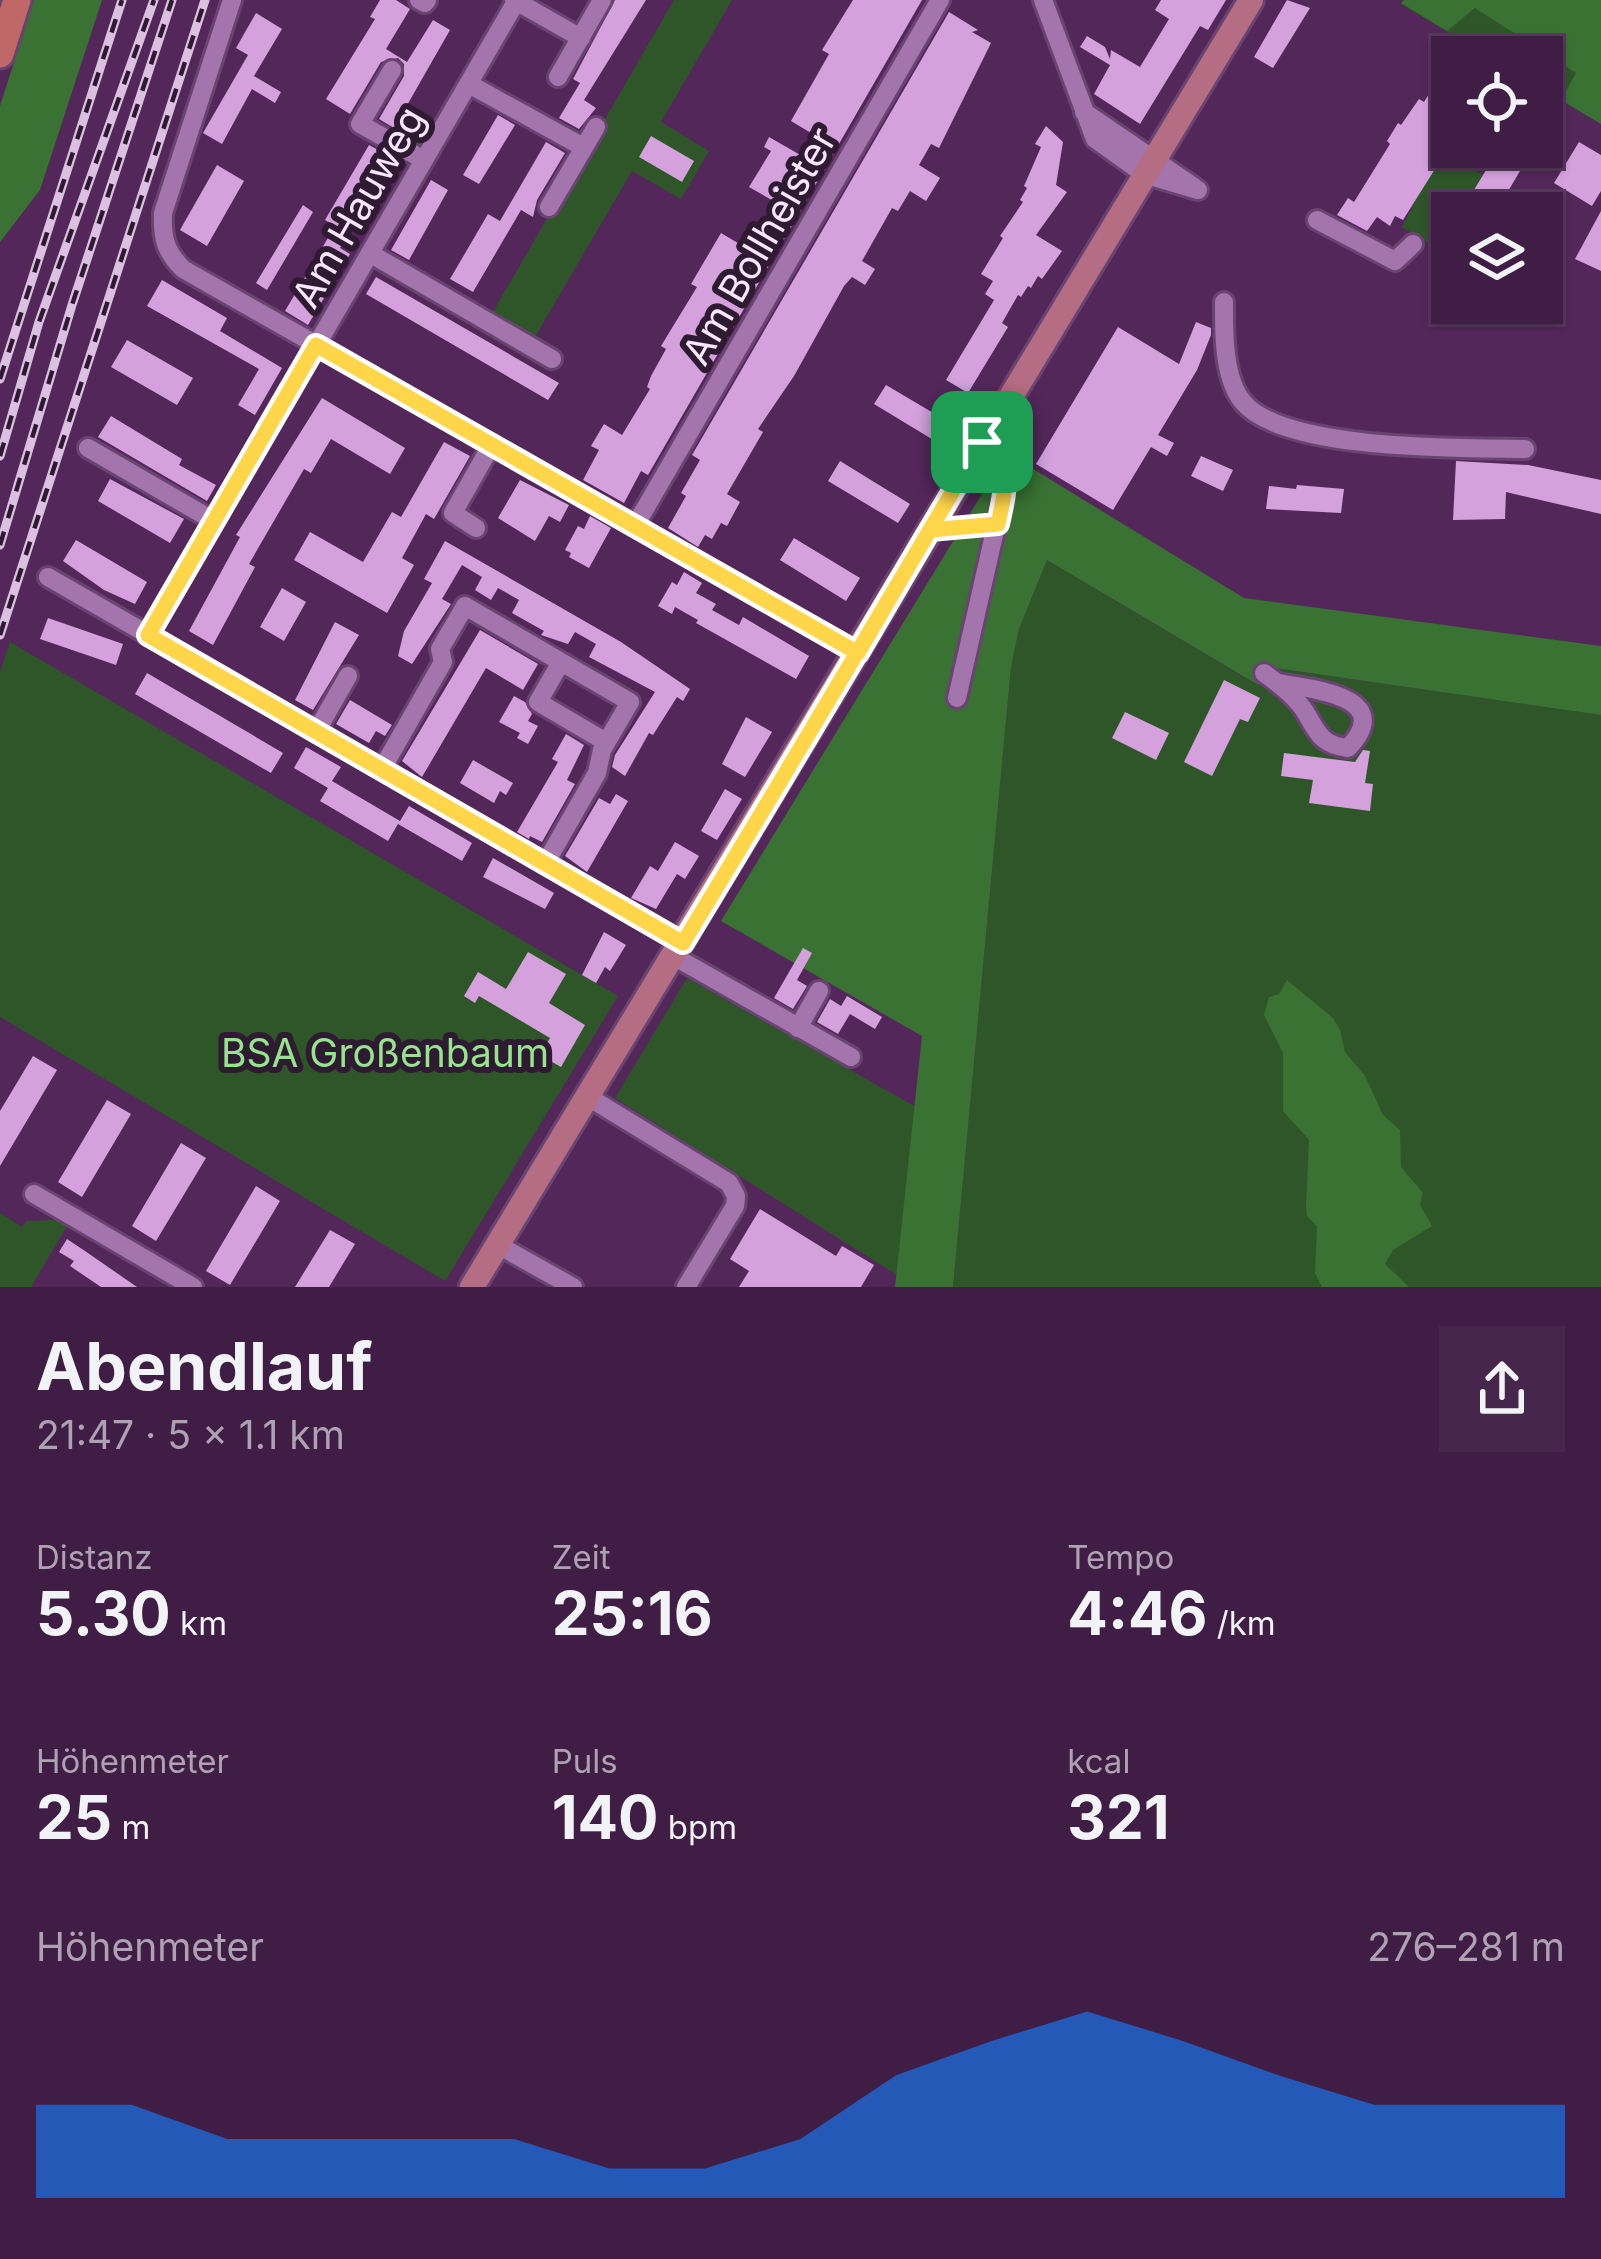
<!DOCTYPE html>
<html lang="de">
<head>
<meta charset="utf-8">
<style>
  body { margin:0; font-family:Inter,sans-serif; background:#46264b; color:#f1f3f6; height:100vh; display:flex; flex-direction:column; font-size:45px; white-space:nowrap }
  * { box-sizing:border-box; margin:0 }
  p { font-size:39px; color:#ada2b2 }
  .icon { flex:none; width:66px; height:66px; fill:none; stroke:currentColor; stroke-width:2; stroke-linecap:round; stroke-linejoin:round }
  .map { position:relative; height:1287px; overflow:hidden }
  .drawer { display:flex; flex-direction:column; background:#3f1d44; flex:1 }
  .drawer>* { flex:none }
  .fabs { position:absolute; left:1431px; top:36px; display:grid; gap:24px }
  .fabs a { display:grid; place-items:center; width:132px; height:132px; border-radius:0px; background:#3f1d44; box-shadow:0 3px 9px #0004,0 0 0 3px #583b5d; font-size:60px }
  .pin { position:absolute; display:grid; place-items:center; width:102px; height:102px; color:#fff; margin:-51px; border-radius:24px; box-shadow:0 6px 18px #0006 }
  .round { display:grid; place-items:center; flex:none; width:126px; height:126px; border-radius:0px; background:#46264b }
  .head { display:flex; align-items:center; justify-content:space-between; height:204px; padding:0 36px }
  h1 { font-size:66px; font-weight:700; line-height:90px }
  .metrics { display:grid; grid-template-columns:repeat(3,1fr); gap:18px; height:204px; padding:12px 36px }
  .metrics div { display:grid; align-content:center }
  .metrics b { font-size:60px; font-weight:700 }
  .metrics small { font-size:33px; font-weight:400 }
  .metrics p { font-size:33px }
  .chart { height:336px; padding:24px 36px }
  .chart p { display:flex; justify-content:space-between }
  .chart svg { width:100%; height:216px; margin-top:12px; fill:#1a73e8; opacity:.7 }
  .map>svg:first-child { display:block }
  .green { fill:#2e5629 }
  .forest { fill:#3a7233 }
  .building { fill:#d4a1dd }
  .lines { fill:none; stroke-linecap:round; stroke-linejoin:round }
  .minor-casing { stroke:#6a4471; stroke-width:24 }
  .major-casing { stroke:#6a4471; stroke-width:30 }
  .highway-casing { stroke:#6a4471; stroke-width:33 }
  .minor { stroke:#a474ad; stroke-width:18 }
  .major { stroke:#b56d84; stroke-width:24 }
  .highway { stroke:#c06868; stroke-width:27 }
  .rail-casing { stroke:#dac1df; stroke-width:9 }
  .rail { stroke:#2e1b32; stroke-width:4.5; stroke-dasharray:14; stroke-linecap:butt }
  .route-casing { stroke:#fff; stroke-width:24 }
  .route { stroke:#ffd54a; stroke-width:15 }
  .labels { text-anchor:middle; stroke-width:12; stroke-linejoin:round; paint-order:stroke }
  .street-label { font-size:39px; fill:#fae5fe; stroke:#2e1b32 }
  .park-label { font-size:39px; fill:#96e48b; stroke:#2e1b32 }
</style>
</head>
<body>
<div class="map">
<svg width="1601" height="1287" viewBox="0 0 1601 1287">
  <rect width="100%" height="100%" fill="#54275b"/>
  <path class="green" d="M 674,0 L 732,0 L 661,122 L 709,151 L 681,199 L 632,171 L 532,342 L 490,317 Z
    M 1404,0 L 1601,0 L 1601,124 L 1542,89 L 1542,57 L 1489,57 L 1401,4 Z
    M 1441,150 L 1483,175 L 1460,213 L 1452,213 L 1452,225 L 1438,249 L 1402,227 Z
    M 1047,560 L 1257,685 L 1267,667 L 1601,715 L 1601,1287 L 953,1287 L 1011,667 L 1019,629 Z
    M 10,642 L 618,996 L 445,1281 L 0,1017 L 0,672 Z
    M 687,978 L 916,1107 L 897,1275 L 615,1098 Z
    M 0,1213 L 22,1227 L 26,1221 L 57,1220 L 67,1226 L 31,1287 L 0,1287 Z"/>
  <path class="forest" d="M 34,0 L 102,0 L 40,190 L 0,242 L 0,106 Z
    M 1404,0 L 1601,0 L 1601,124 L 1561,100 L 1576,73 L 1475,8 L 1447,31 L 1401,3 Z
    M 1007,453 L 1244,598 L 1601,646 L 1601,715 L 1268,667 L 1258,685 L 1047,560 L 1019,629 L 1011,667 L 953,1287 L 895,1287 L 922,1036 L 721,921 Z
    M 1287,980 L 1333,1018 L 1340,1030 L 1345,1052 L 1365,1076 L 1383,1115 L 1400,1130 L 1401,1167 L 1423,1193 L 1420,1205 L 1432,1226 L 1393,1250 L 1385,1264 L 1409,1287 L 1322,1287 L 1315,1273 L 1317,1226 L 1307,1216 L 1306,1206 L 1309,1140 L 1283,1111 L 1283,1053 L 1264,1015 L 1269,997 L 1279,994 Z"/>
  <path class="building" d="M 380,0 L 396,0 L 410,9 L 386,49 L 407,62 L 433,20 L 450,30 L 394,128 L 379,119 L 404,76 L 404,64 L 398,58 L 381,62 L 350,114 L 326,99 L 375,19 L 370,17 Z
    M 615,0 L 646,0 L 584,100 L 596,108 L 579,129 L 559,118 L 580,83 L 573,79 Z
    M 853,0 L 922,0 L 648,475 L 641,471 L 624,503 L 583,480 L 599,450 L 591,446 L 604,424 L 622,435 L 650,389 L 647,387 L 651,376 L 666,349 L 661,346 L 697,287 L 691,284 L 721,233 L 748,249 L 762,225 L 771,230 L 784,207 L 749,187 L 771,151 L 764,147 L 769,137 L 809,160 L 821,139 L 791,121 L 829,54 L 822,50 Z
    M 1161,0 L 1226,0 L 1208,30 L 1200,26 L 1140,124 L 1094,94 L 1110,65 L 1080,47 L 1087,36 L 1105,47 L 1110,59 L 1111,50 L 1140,67 L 1169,19 L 1155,10 Z
    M 1287,0 L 1310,8 L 1273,68 L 1254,57 Z
    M 949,12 L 978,30 L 972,32 L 991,43 L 939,148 L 931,144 L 919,165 L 940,178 L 926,201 L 910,191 L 898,211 L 892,208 L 862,261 L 875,269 L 865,285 L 852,277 L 844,286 L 794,376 L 758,429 L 763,432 L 727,494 L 740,502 L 727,526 L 721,523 L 712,539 L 705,535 L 698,547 L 668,528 L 686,496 L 681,493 L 700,460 L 692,455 Z
    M 256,13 L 282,29 L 254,76 L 281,92 L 275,103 L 252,89 L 222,144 L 203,133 L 248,55 L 236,48 Z
    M 1432,89 L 1452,102 L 1452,146 L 1446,143 L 1431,166 L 1435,169 L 1403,220 L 1395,216 L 1390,226 L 1377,217 L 1367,231 L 1337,215 L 1348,198 L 1354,202 L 1390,144 L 1387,141 L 1398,123 L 1401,125 L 1419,99 L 1424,102 Z
    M 498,115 L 515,125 L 479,184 L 463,175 Z
    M 1046,126 L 1063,142 L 1056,185 L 1067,192 L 1036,235 L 1062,251 L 1042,279 L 1038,276 L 1031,288 L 1028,286 L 1021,297 L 1018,295 L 1002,323 L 1008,327 L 968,393 L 946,380 L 994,300 L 985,294 L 993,281 L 981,274 L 1003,238 L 1000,236 L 1023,202 L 1020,200 L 1027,188 L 1024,186 L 1041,147 L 1035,144 Z
    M 651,136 L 694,161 L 682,182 L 639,157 Z
    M 546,142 L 565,153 L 537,200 L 533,217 L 521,210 L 473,292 L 450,279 L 488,214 L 500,221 Z
    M 1579,142 L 1601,155 L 1601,191 L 1592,206 L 1554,183 Z
    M 369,145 L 393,158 L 340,248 L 350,254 L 308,325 L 285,311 L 335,226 L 325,220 Z
    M 1500,147 L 1534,147 L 1500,205 L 1514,213 L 1460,213 Z
    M 217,165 L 244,181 L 207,246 L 180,230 Z
    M 431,180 L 448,190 L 409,260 L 391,250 Z
    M 303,205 L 313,212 L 267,290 L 256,283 Z
    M 1601,211 L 1601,271 L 1575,259 Z
    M 376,277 L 559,383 L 548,400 L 366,294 Z
    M 162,280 L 227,318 L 220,331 L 282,368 L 255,415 L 238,405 L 259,369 L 147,306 Z
    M 1196,322 L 1211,328 L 1211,335 L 1197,370 L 1158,435 L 1174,443 L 1167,456 L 1151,447 L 1113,510 L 1036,464 L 1118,327 L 1179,364 Z
    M 127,340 L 193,378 L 177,405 L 111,367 Z
    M 886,385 L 957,427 L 945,447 L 874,404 Z
    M 322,398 L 405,448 L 390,474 L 331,439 L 311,473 L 304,469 L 249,564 L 255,567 L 213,645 L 189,631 L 240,537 L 236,535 Z
    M 111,416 L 182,459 L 179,465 L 216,485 L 207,501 L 98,437 Z
    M 444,442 L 470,456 L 434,519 L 426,514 L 402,558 L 414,565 L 387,613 L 294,560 L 310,532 L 363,562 L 392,512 L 401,517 Z
    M 1201,456 L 1233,470 L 1223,491 L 1191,476 Z
    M 840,461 L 910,504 L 898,523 L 828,481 Z
    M 1456,461 L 1528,465 L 1601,480 L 1601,514 L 1506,492 L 1505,519 L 1453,520 Z
    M 110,479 L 184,519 L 170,543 L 98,501 Z
    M 520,480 L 569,505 L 560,522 L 549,516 L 535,541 L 498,518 Z
    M 1297,485 L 1344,489 L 1341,513 L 1266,509 L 1269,486 L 1296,489 Z
    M 590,516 L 611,528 L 589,568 L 569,557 L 571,553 L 565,550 L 578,526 L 584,529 Z
    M 794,538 L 860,578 L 846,601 L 780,560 Z
    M 76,540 L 147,582 L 135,604 L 104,590 L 63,561 Z
    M 445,541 L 621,642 L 690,689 L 683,701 L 677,697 L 653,735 L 649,733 L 625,776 L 612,767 L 615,755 L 655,692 L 589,657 L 596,644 L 575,632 L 568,644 L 541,635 L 544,631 L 512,613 L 519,600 L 498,588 L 491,600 L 475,590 L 482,577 L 462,565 L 442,599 L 451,604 L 412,664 L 398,656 L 404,631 L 432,583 L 424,579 Z
    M 684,572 L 702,583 L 696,593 L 716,604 L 712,610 L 739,625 L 743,617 L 809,656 L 796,679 L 696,623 L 698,620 L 675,607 L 672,614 L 658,606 L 672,582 L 677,585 Z
    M 282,588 L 306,602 L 284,641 L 260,627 Z
    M 48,618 L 123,644 L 116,665 L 40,639 Z
    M 335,622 L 359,635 L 313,710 L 295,700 Z
    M 480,630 L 538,664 L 523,690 L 486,668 L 422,777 L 402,761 Z
    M 147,673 L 283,753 L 271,773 L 135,694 Z
    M 1224,680 L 1260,698 L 1248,722 L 1240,719 L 1212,776 L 1184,762 Z
    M 514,696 L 525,702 L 532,714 L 528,721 L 538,726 L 528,744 L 517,738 L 520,733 L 499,722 Z
    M 350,700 L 392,725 L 385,736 L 376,731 L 369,743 L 336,724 Z
    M 1125,712 L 1169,733 L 1156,760 L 1112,738 Z
    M 746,717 L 772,732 L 745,777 L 722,764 Z
    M 566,734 L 584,745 L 567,780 L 575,784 L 542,842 L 530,836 L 529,839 L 517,832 L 558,762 L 552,759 Z
    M 306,747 L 341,767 L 332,781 L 400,821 L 409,806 L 472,843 L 462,861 L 398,824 L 388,841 L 320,801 L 328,788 L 294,768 Z
    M 1363,750 L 1370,751 L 1365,783 L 1373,784 L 1370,811 L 1309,803 L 1313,780 L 1281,776 L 1284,753 L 1355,762 Z
    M 473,760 L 513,783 L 506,795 L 500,791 L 494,803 L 460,783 Z
    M 725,789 L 742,799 L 717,840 L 701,831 Z
    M 616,794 L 628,801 L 587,872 L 565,856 L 599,798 L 610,804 Z
    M 675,842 L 699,856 L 685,879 L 677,874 L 656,909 L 631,898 L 650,866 L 658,871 Z
    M 493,858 L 554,893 L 545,909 L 483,877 Z
    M 604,932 L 626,945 L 610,971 L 605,967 L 596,983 L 582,975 Z
    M 803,948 L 812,953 L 797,980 L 807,986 L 793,1009 L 774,998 Z
    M 528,952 L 566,974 L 549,1003 L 585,1025 L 561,1067 L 540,1055 L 550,1038 L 479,996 L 475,1003 L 464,996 L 478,972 L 506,989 Z
    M 847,996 L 882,1017 L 875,1029 L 850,1014 L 838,1034 L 817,1022 L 830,999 L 841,1006 Z
    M 33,1056 L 57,1070 L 0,1166 L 0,1111 Z
    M 107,1100 L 131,1114 L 82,1197 L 58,1182 Z
    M 181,1143 L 206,1158 L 156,1241 L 132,1226 Z
    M 256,1186 L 280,1201 L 230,1285 L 206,1271 Z
    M 760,1209 L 836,1256 L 842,1246 L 874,1265 L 861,1287 L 739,1287 L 749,1271 L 730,1259 Z
    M 330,1230 L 355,1244 L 329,1287 L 295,1287 Z
    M 67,1239 L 85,1251 L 137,1287 L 101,1287 L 70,1266 L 74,1261 L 59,1252 Z"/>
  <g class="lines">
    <g class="minor-casing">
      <path id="minor" d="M 232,0 L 163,213 C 162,238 165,251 183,269 L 858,653
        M 419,0 L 425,3 L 427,0
        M 514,0 L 581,38
        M 1043,0 L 1095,139 L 1144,174 L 1198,190
        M 392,70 L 360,124 L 424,160
        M 558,77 L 602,0
        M 469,84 L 583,147
        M 1084,112 L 1194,187
        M 549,207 L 596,127
        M 1317,220 L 1395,261 L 1413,244
        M 371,254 L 552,359
        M 1224,302 C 1224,332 1223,378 1243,402 C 1283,451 1463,448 1525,449
        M 88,448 L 214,521
        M 635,526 L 940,0
        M 476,528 L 453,513 L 492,444
        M 930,530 L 998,524
        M 48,577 L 683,943
        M 148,635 L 517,0
        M 561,662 L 538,702 L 606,742
        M 1264,673 C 1277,682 1298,699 1306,713 C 1318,734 1322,745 1348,748 C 1398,696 1308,688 1277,683
        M 957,698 L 1006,482 L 999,457 L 982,442
        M 316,732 L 348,676
        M 382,769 L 443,662 L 440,649 L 465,606 L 630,702 L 602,750 L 597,773 L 545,864
        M 675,957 L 851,1057
        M 798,1028 L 819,991
        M 590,1098 L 729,1183 L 736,1196 L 735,1206 L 686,1287
        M 34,1194 L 193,1287
        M 498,1245 L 573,1287"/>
    </g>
    <g class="major-casing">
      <path id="major" d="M 472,1287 L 1251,0"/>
    </g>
    <g class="highway-casing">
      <path id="highway" d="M 0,54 L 17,0"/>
    </g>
    <use href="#minor" class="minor"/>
    <use href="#major" class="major"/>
    <use href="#highway" class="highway"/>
    <g class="rail-casing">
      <path id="rail" d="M 0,379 L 122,0
        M 0,456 L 39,322 L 154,0
        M 0,545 L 72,305 L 172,0
        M 0,635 L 205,0"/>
    </g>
    <use href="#rail" class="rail"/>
  </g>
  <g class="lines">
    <g class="route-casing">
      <path id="route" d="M 982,442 C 883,609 784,777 683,943 L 148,635 L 316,345 L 858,653 L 930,530 L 998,524 C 1006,487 1012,470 982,442"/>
    </g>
    <use href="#route" class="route"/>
  </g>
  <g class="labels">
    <g class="street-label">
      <text transform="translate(358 207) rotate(-60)" y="14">Am Hauweg</text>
      <text transform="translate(759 246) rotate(-60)" y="14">Am Bollheister</text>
    </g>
    <g class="park-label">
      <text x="385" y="1067">BSA Großenbaum</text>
    </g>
  </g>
</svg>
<div class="fabs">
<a><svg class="icon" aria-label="locate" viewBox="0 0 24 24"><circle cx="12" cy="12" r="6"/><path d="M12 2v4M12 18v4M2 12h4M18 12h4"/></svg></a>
<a><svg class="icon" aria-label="layers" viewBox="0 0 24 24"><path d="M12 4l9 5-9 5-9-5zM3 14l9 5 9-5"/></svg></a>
</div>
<div class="pin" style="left:982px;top:442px;background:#1e9e55"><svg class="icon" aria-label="arrive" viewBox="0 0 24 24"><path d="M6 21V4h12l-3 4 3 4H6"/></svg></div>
</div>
<section class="drawer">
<div class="head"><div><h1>Abendlauf</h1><p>21:47 · 5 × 1.1 km</p></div><a class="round"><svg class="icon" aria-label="share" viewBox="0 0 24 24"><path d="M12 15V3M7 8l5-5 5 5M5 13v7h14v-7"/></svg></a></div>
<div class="metrics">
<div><p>Distanz</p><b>5.30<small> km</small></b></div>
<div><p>Zeit</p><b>25:16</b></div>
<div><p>Tempo</p><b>4:46<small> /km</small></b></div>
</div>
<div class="metrics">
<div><p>Höhenmeter</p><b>25<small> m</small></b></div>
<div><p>Puls</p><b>140<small> bpm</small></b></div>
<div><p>kcal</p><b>321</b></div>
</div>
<div class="chart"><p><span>Höhenmeter</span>276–281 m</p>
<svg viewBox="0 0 160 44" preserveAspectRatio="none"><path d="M0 44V25L10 25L20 32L30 32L40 32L50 32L60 38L70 38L80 32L90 19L100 12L110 6L120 12L130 19L140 25L150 25L160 25V44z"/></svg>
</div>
</section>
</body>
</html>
